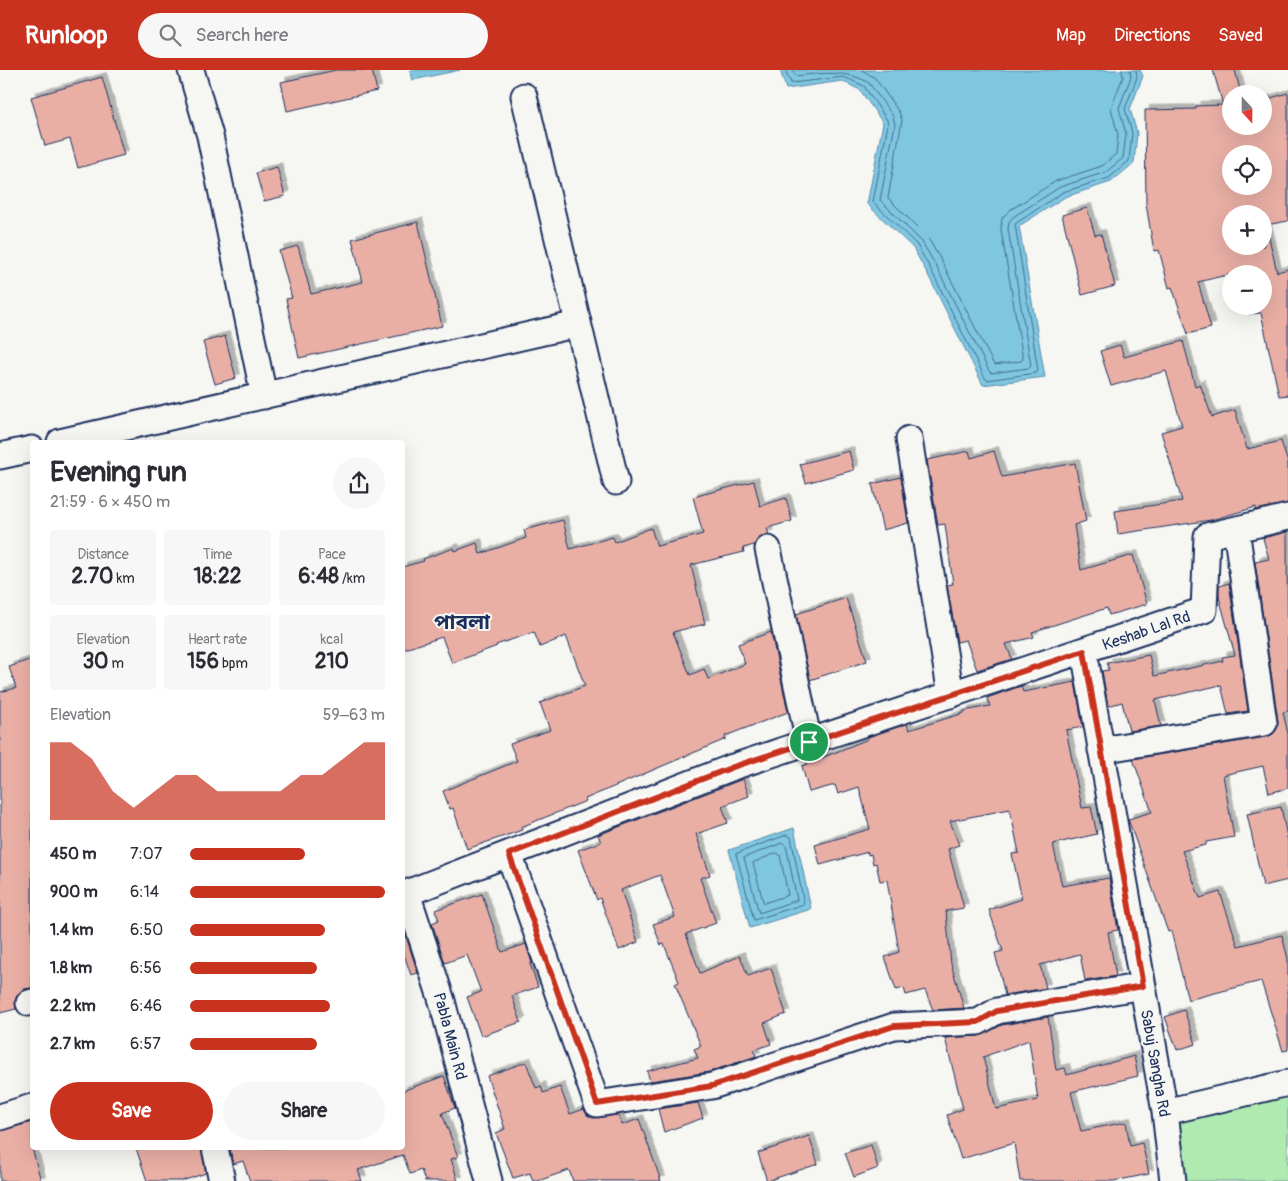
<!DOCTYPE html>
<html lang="en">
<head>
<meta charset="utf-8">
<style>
  body { margin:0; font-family:Pangolin,"Noto Sans Bengali",sans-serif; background:#f7f7f7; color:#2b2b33; height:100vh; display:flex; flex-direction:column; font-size:19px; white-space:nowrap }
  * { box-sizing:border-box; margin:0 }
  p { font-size:16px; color:#7c7c81 }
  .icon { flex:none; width:28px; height:28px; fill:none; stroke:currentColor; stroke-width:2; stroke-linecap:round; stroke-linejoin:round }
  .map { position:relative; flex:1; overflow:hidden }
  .sheet { position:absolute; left:30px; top:370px; width:375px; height:710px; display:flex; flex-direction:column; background:#fff; border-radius:5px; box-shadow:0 5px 20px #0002 }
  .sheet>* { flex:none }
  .needle { width:32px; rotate:159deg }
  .tools { position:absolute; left:1222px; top:15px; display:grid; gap:10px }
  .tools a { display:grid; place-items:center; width:50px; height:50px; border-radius:50%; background:#fff; box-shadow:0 5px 20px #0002; font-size:25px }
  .pin { position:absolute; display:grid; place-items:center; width:42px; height:42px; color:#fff; margin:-21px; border:2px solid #fff; border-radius:50%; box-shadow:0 1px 5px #0007 }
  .round { display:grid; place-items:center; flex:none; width:52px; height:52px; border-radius:26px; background:#f7f7f7 }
  .head { display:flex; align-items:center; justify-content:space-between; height:85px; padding:0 20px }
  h1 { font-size:28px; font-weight:700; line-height:38px }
  .metrics { display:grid; grid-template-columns:repeat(3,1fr); gap:8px; height:85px; padding:5px 20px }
  .metrics div { display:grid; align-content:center; border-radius:5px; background:#f7f7f7; text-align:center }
  .metrics b { font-size:21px; font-weight:700 }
  .metrics small { font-size:14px; font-weight:400 }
  .metrics p { font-size:14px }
  .chart { height:140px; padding:10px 20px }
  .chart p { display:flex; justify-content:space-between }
  .chart svg { width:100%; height:90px; margin-top:5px; fill:#c8321e; opacity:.7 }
  .primary-button { display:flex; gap:10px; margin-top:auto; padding:10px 20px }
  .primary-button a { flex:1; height:58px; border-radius:30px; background:#c8321e; color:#fff; font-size:20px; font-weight:700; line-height:58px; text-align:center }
  .primary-button a+a { background:#f7f7f7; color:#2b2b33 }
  ul { padding:0 20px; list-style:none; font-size:16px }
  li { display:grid; grid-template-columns:80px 60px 1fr; align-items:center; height:38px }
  li i { height:12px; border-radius:6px; background:#c8321e }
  header { display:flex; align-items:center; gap:30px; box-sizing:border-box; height:70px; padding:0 25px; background:#c8321e; color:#fff }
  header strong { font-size:24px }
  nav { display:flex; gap:28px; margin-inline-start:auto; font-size:18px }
  .search { width:350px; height:45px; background:#f7f7f7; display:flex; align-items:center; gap:12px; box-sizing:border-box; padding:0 18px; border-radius:28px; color:#7c7c81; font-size:19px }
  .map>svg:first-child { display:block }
  .green { fill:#afebb0; stroke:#658d87 }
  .water { fill:#7fc6e0; stroke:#578aac }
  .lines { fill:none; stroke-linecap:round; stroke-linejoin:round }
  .shore { stroke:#436b92; stroke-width:1 }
  .building { fill:#e9afa5; stroke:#1b2f5e; fill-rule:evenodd; filter:url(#shadow) }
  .minor-casing { stroke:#1b2f5e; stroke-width:29 }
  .minor { stroke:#f6f6f2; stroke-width:25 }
  .route-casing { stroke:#fff; stroke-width:10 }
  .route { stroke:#c8321e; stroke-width:6 }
  .labels { text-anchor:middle; stroke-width:4; stroke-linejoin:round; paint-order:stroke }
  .street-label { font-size:16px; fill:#1b2f5e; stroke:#f6f6f2 }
  .district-label { font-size:21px; font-weight:bold; fill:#1b2f5e; stroke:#f6f6f2 }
</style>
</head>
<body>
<header>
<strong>Runloop</strong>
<div class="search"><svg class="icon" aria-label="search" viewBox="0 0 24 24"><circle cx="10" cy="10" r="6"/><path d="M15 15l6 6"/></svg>Search here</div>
<nav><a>Map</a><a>Directions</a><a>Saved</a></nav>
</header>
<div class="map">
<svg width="1288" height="1111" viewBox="0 0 1288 1111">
  <defs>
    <filter id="shadow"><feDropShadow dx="4.5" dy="-4.5" stdDeviation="0" flood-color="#0004"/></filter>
  </defs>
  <rect width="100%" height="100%" fill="#f6f6f2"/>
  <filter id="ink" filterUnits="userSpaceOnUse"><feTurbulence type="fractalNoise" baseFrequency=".02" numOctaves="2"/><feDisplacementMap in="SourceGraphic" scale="10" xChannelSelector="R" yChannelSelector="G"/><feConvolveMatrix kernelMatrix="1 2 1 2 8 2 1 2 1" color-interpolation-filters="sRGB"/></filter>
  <g filter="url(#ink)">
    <path class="green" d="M 1288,1026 L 1288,1111 L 1186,1111 L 1177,1053 Z"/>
    <path class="water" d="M 410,0 L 460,0 L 413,10 Z
      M 780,0 L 1140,0 L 1143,6 L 1130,39 L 1137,63 L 1134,93 L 1111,112 L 1065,127 L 1019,156 L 1045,307 L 983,315 L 926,201 L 913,178 L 867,134 L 883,53 L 860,20 L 842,11 L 786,19 Z
      M 794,758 L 811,839 L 750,858 L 729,780 Z"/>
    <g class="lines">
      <path class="shore" d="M 785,0 L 791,13 L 844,7 L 864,16 L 887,50 L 888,54 L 873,132 L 917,175 L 930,198 L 985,308 L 987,310 L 1036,303 L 1038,301 L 1015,154 L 1063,122 L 1109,108 L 1129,91 L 1132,63 L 1125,39 L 1137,7 L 1136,0
        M 792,0 L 796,6 C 820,3 849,0 869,13 L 893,46 L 895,55 L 880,130 L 922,172 L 936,196 L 989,301 L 991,303 L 1029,298 L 1031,296 L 1008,159 L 1009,152 L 1013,147 L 1060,117 L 1106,102 L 1123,88 L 1126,64 L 1119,38 L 1131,7 L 1130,0
        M 862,0 L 875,8 L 899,42 L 902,50 L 888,128 L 928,168 L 942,192 L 993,293 L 995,295 L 1021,291 L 1023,289 L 1001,160 L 1002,148 L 1010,140 L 1056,111 L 1102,96 L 1116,84 L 1118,65 L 1111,38 L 1123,7 L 1122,0
        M 787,765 L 791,767 L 804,834 L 754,850 L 736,784 Z
        M 783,773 L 786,775 L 797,830 L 759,843 L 744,788 Z
        M 777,783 L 780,785 L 788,825 L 764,833 L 763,831 L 753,793 Z"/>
    </g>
    <path class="building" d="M 336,0 L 372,0 L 377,21 L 287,41 L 281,12 Z
      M 1213,0 L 1235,0 L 1241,24 L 1231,24 L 1231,56 L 1264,56 L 1264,30 L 1288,23 L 1288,151 L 1266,155 L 1277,202 L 1288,199 L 1288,325 L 1279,326 L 1261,243 L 1248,244 L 1246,236 L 1264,236 L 1264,204 L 1231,204 L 1198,212 L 1211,258 L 1188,264 L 1172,217 L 1169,218 L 1159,180 L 1154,181 L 1146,134 L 1145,40 L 1196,39 L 1196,36 L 1223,35 ZM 1231,84 L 1264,84 L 1264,116 L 1231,116 ZM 1231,144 L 1264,144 L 1264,176 L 1231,176 Z
      M 102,7 L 124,85 L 78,98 L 70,69 L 45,76 L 31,27 Z
      M 277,97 L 285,126 L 264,131 L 256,103 Z
      M 1087,138 L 1095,165 L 1101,164 L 1115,216 L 1082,225 L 1062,145 Z
      M 418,152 L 442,256 L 299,288 L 286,229 L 292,228 L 279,181 L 298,176 L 311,224 L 363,212 L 352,169 Z
      M 225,266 L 236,308 L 215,314 L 203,272 Z
      M 1183,271 L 1195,316 L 1200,314 L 1212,347 L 1235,340 L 1247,379 L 1281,371 L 1288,393 L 1288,433 L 1256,440 L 1256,437 L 1211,450 L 1118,464 L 1115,441 L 1182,431 L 1161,362 L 1182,356 L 1166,301 L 1111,316 L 1100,281 L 1120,275 L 1124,287 Z
      M 849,381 L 854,400 L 806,413 L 800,394 Z
      M 969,381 L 971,388 L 994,381 L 1002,407 L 1075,393 L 1086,451 L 1074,455 L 1081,500 L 1133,485 L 1147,534 L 1109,545 L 1107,538 L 1032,562 L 1034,567 L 1006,574 L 1012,589 L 977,600 L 966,570 L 957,572 L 947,515 L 953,514 L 945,454 L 938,455 L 927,390 Z
      M 901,407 L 908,453 L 883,460 L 872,414 Z
      M 754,411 L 760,436 L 786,428 L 792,451 L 767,458 L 769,465 L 765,465 L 759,468 L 754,475 L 743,478 L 744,482 L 691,495 L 705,554 L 673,562 L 690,605 L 704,599 L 708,609 L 745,594 L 738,574 L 771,562 L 788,642 L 725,666 L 726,669 L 585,729 L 586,731 L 521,757 L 522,760 L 467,779 L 453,738 L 450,739 L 443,721 L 517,691 L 510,674 L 550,660 L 540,633 L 585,616 L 566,566 L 540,577 L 534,562 L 496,575 L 497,576 L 452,593 L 442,567 L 402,580 L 402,497 L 424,491 L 423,489 L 454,478 L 455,481 L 477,473 L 480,484 L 526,468 L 524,460 L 563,450 L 570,479 L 613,467 L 615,472 L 651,458 L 657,476 L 703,464 L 693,427 Z
      M 1287,462 L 1288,641 L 1283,642 L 1288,664 L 1288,718 L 1269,723 L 1263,696 L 1223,705 L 1234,767 L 1206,772 L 1206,775 L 1182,781 L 1200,828 L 1220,822 L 1238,876 L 1282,865 L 1288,889 L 1288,980 L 1283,981 L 1261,911 L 1188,930 L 1171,861 L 1168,862 L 1128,749 L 1152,742 L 1133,689 L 1266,667 L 1273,664 L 1277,659 L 1278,651 L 1255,492 L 1269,489 L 1263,468 Z
      M 1229,513 L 1248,641 L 1228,644 L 1221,615 L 1155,630 L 1161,656 L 1129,661 L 1122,632 L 1108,636 L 1102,601 L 1109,600 L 1107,593 L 1149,585 L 1154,606 L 1223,591 L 1222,587 L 1235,585 L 1219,527 L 1219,516 Z
      M 846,528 L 867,591 L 810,610 L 796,544 Z
      M 32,589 L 32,918 L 24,919 L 18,924 L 15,931 L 16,939 L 0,943 L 0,622 L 16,618 L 9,597 Z
      M 1075,612 L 1083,657 L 1066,660 L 1082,738 L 1091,737 L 1097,764 L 1053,774 L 1062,816 L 1109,808 L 1118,860 L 1108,862 L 1116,906 L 1085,911 L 1080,884 L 1040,895 L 1046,918 L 1005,925 L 995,883 L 1003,881 L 989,840 L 1022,829 L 1012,784 L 1019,783 L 1010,739 L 950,751 L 959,775 L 948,779 L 964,838 L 946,841 L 951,894 L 964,938 L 933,940 L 925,920 L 906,925 L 904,918 L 896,920 L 885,887 L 899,882 L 887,810 L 880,811 L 876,793 L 873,794 L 871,784 L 868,785 L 868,782 L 820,795 L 815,775 L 870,759 L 859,717 L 838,724 L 835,715 L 809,722 L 802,696 L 868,669 L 868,667 L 907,654 L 909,660 L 964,643 L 964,641 L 990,636 L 987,628 L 1021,616 L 1023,622 Z
      M 743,709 L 749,726 L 722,736 L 728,753 L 696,764 L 710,805 L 700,808 L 716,853 L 686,864 L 700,903 L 740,886 L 748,906 L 771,898 L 786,944 L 764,953 L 771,974 L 754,980 L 756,986 L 709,1002 L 650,1011 L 647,1001 L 698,988 L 694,979 L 701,976 L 675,914 L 679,912 L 664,874 L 661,875 L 653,854 L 675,847 L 660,805 L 621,820 L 638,872 L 619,880 L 600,828 L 597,830 L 578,780 L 601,772 L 598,765 Z
      M 1281,737 L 1288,772 L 1288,810 L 1263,816 L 1247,744 Z
      M 482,824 L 502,882 L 526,874 L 532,893 L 530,894 L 538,917 L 512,926 L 521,952 L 481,966 L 467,927 L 481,922 L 467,885 L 445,893 L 432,853 L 439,850 L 435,840 Z
      M 405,863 L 418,903 L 411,905 L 402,879 L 402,864 Z
      M 1184,940 L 1196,974 L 1177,980 L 1165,947 Z
      M 1048,947 L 1056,1000 L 1065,998 L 1067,1005 L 1134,986 L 1138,1006 L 1071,1022 L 1081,1061 L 1126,1052 L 1130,1076 L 1142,1073 L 1149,1104 L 1114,1111 L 1020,1111 L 1014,1073 L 961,1089 L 947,1045 L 963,1039 L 945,968 L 979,966 L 1002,955 ZM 1029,970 L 1038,1030 L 996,1039 L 983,987 Z
      M 526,992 L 536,1018 L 541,1016 L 543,1023 L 560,1017 L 570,1044 L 584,1039 L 587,1045 L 593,1048 L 618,1045 L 622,1055 L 639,1049 L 661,1111 L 573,1111 L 569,1100 L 538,1111 L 533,1111 L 530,1103 L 513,1108 L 496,1063 L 505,1059 L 487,1006 Z
      M 444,1006 L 455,1038 L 442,1043 L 458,1087 L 451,1089 L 458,1111 L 425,1111 L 421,1100 L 410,1104 L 403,1085 L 358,1100 L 362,1111 L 250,1111 L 243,1091 L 233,1094 L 230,1078 L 402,1078 L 402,1021 Z
      M 698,1033 L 703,1048 L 664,1062 L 658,1039 Z
      M 32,1052 L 32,1078 L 41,1111 L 0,1111 L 0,1061 Z
      M 809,1066 L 818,1094 L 767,1111 L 758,1083 Z
      M 871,1075 L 878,1098 L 854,1107 L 845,1083 Z
      M 136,1078 L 201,1078 L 206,1103 L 182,1111 L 147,1111 Z"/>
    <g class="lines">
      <g class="minor-casing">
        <path id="minor" d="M 191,0 L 210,66 L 264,326
          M 524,26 L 616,412
          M 909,369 L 951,625
          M 60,372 L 578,254
          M 0,386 L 32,379
          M 768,479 L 809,672
          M 1084,581 L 1165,1042 L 1173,1111
          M 1101,680 L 1264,653 L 1236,459
          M 509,784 L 597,1034 L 712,1016 L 894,956 L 978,952 L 997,941 L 1143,916
          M 407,823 L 442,931 L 489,1111
          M 402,825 L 733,697 L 1204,540 L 1207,466 L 1288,447
          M 29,933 L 32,932
          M 1165,1042 L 1288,1013
          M 0,1047 L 32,1037
          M 215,1078 L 222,1111"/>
      </g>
      <use href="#minor" class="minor"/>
    </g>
  </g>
  <g class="lines" filter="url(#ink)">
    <g class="route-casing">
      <path id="route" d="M 1084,581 L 1143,916 L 997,941 L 978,952 L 894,956 L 712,1016 L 597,1034 L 509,784 L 733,697 Z"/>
    </g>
    <use href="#route" class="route"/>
  </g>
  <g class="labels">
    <g class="street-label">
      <text transform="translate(1146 560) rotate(-19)" y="6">Keshab Lal Rd</text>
      <text transform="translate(451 966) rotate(75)" y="6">Pabla Main Rd</text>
      <text transform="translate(1156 993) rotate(80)" y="6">Sabuj Sangha Rd</text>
    </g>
    <g class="district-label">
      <text x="462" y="559">পাবলা</text>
    </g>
  </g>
</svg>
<div class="tools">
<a><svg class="needle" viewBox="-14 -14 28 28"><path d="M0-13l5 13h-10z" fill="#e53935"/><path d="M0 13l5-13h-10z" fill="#7c7c81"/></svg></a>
<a><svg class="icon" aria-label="locate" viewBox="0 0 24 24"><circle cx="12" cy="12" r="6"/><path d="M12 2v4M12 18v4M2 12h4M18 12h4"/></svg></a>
<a>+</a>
<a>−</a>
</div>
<div class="pin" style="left:809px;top:672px;background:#1e9e55"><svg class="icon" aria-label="arrive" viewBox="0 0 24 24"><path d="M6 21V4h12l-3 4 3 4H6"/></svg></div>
<section class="sheet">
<div class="head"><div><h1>Evening run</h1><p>21:59 · 6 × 450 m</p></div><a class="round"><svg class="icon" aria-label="share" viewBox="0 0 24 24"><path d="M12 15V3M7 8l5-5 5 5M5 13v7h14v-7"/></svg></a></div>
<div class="metrics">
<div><p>Distance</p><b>2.70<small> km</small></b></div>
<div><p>Time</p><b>18:22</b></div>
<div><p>Pace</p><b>6:48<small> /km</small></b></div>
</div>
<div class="metrics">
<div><p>Elevation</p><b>30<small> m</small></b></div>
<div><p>Heart rate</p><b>156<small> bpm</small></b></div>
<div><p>kcal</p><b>210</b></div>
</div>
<div class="chart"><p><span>Elevation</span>59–63 m</p>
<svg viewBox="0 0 160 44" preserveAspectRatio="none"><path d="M0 44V6L10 6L20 14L30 30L40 38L50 30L60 22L70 22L80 30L90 30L100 30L110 30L120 22L130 22L140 14L150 6L160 6V44z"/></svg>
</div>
<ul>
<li><b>450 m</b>7:07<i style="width:59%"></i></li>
<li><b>900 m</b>6:14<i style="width:100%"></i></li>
<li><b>1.4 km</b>6:50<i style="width:69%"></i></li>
<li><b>1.8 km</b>6:56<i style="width:65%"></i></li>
<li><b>2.2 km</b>6:46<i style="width:72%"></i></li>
<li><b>2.7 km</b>6:57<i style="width:65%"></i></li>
</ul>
<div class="primary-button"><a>Save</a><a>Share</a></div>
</section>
</div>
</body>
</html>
